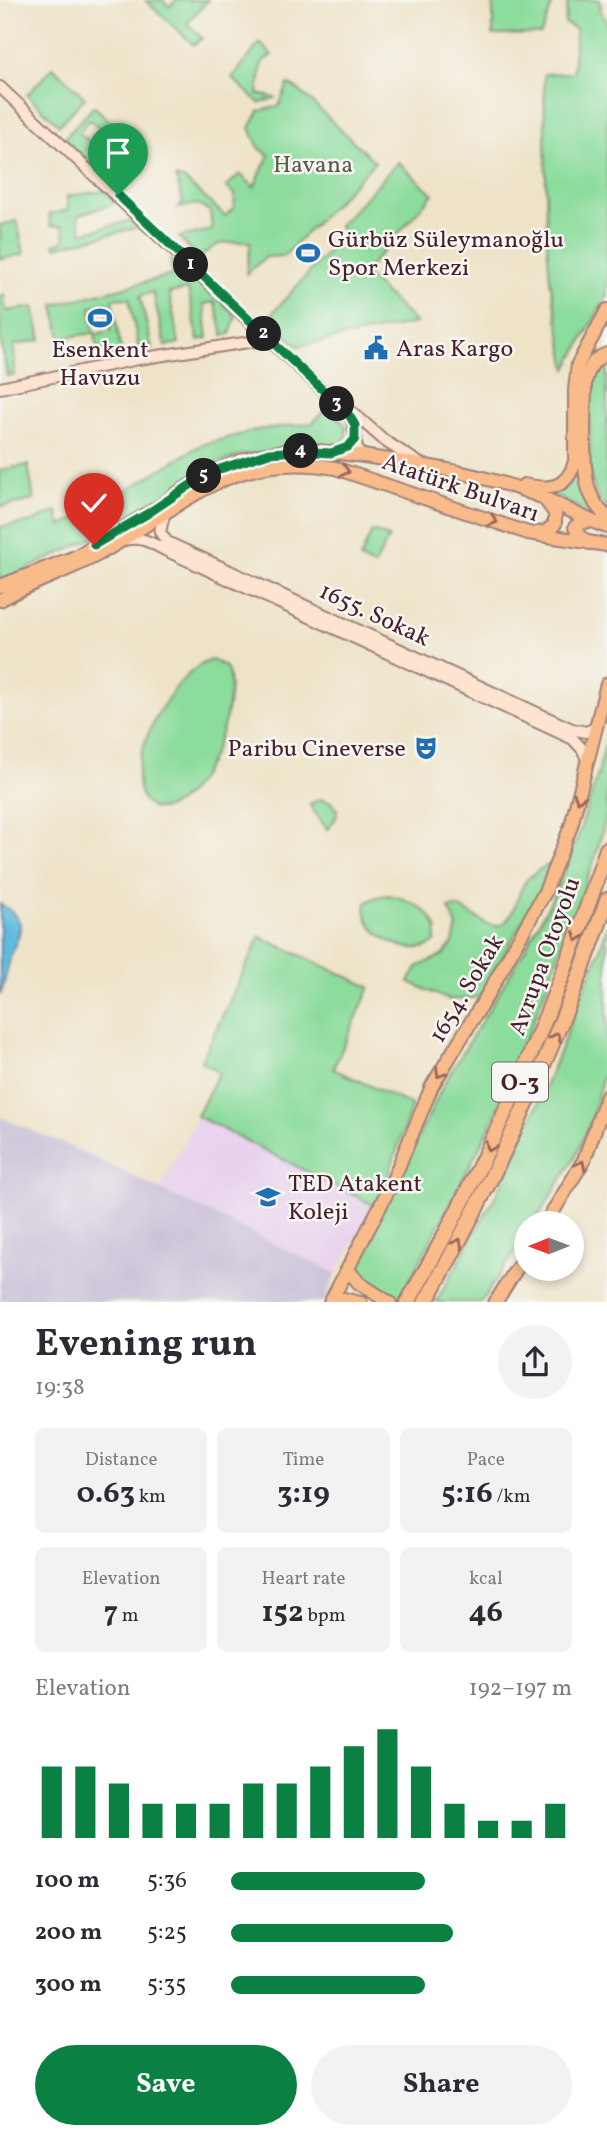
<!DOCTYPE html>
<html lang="en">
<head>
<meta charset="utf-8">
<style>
  body { margin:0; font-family:Vollkorn,serif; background:#f2f2f3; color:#2b2b33; height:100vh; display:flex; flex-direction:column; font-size:26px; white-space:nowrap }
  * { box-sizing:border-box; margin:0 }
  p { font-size:23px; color:#7c7c81 }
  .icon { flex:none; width:38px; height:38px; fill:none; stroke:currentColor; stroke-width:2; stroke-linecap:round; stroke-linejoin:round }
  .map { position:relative; height:1302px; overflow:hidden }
  .sheet { display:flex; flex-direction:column; background:#fff; flex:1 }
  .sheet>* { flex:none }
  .needle { width:46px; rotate:269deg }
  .fabs { position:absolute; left:514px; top:1211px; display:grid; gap:14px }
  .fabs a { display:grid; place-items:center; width:70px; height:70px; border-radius:50%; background:#fff; box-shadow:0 4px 10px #0003; font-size:35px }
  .pin { position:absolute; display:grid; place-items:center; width:60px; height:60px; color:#fff; margin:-72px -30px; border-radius:50% 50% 50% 0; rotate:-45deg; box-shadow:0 0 7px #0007 }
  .pin .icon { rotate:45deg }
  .km { position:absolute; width:35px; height:35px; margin:-18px; border-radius:50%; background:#222; color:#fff; font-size:19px; line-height:35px; text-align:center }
  .round { display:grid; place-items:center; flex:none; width:74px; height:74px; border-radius:37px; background:#f2f2f3 }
  .summary { display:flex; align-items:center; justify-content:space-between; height:119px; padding:0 35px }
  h1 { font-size:38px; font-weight:700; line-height:52px }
  .figures { display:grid; grid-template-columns:repeat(3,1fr); gap:10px; height:119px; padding:7px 35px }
  .figures div { display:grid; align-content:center; border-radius:10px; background:#f2f2f3; text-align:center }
  .figures b { font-size:30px; font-weight:700 }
  .figures small { font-size:19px; font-weight:400 }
  .figures p { font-size:19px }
  .chart { height:196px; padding:14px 35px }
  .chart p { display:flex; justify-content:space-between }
  .chart svg { width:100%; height:126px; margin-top:7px; stroke:#0b8043; stroke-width:6 }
  .action { display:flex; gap:14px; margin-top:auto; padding:14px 35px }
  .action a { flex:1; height:80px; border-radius:42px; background:#0b8043; color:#fff; font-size:28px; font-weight:700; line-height:80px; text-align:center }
  .action a+a { background:#f2f2f3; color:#2b2b33 }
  ul { padding:0 35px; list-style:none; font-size:23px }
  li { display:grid; grid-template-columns:112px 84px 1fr; align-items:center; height:52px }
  li i { height:18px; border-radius:9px; background:#0b8043 }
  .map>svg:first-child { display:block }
  .built { fill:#e8d2ee }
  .industrial { fill:#c9bfd7 }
  .green { fill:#8cdc9c; stroke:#6b7e64; stroke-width:2 }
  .water { fill:#60bbde; stroke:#556d84; stroke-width:2 }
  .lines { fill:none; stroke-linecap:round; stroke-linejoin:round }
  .secondary-casing { stroke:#9c8179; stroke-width:14 }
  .primary-casing { stroke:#9c8179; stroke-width:16 }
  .highway-casing { stroke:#9c8179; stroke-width:18 }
  .secondary { stroke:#fde4d1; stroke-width:10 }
  .primary { stroke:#fabb8b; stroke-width:12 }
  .highway { stroke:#fabb8b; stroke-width:14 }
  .oneway { stroke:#996556 }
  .route-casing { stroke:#fff; stroke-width:14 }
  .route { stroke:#0b8043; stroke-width:9 }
  .labels { text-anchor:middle; stroke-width:5; stroke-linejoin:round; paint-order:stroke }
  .shield { fill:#f6f6f2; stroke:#7e6067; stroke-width:2 }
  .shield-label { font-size:23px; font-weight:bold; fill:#4a1f2b }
  .park-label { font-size:24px; fill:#5e584d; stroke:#f6f6f2 }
  .poi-label { font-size:24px; fill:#4a1f2b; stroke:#f6f6f2; text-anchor:start }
  .street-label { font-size:24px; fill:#4a1f2b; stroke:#f6f6f2 }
</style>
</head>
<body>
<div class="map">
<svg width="607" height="1303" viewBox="0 0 607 1303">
  <rect width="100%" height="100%" fill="#f6f6f2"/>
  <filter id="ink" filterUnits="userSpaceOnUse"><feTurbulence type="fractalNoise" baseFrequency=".0143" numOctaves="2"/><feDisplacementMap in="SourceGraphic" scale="14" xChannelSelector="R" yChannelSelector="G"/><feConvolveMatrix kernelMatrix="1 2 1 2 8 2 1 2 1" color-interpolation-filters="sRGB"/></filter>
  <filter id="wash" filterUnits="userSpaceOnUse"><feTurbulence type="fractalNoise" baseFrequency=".00686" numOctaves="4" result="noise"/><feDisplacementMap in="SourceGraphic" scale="28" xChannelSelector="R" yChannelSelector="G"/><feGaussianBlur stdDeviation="1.57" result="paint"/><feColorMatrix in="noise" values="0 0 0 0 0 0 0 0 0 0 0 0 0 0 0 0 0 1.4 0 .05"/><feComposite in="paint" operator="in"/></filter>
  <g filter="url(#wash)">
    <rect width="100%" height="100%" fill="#eee3c7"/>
    <path class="built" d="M 197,1116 L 375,1206 L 336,1273 L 160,1189 Z"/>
    <path class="industrial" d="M 0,1117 L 69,1146 L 336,1273 L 324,1302 L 0,1302 Z"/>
    <path class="green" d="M 163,0 L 169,7 L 176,0 L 208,0 L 187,23 L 202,38 L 194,45 L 146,1 Z
      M 493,0 L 554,0 L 541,34 L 493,35 Z
      M 568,0 L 600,0 L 601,13 L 607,21 L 607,295 L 567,369 L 550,280 L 547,241 L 544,74 L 573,73 L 576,29 L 565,23 Z
      M 260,43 L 272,55 L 262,62 L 258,94 L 276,98 L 259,103 L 232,78 Z
      M 53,67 L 85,98 L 59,125 L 27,95 Z
      M 288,84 L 299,90 L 375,162 L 284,256 L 266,257 L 246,274 L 251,242 C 226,242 218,239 199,259 L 179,237 L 212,230 L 210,211 L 197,204 L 178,208 L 183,202 L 176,177 L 185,180 L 225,216 L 234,208 L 235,194 L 226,187 L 240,174 L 254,187 L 269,155 L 259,148 L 250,128 L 259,111 L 279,106 Z
      M 94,106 L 124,135 L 117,140 L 89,120 L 79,133 L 105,153 L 94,166 L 63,140 Z
      M 398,162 L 433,194 L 364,273 L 416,323 L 298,346 L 268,318 L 345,233 L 339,226 Z
      M 104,191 L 116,203 L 78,215 L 82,233 L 133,220 L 140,227 L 56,247 L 54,244 L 65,240 L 63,226 L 51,226 L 49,214 L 68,210 L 67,196 Z
      M 17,221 L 24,254 L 0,259 L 0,225 Z
      M 179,259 L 236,316 L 230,334 L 223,335 L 215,302 L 204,304 L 208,338 L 198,340 L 188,289 L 169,293 L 179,343 L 165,346 L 153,292 L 140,296 L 152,348 L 139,350 L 129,298 L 113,299 L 121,353 L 99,358 L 95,334 L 111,331 L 107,303 L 91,307 L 94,333 L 61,338 L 54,305 L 173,275 L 170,261 Z
      M 4,295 L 6,311 L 34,307 L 41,340 L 14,345 L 15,375 L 7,376 L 0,337 L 0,296 Z
      M 607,358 L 607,510 L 594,491 L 590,467 L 589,382 L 594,365 Z
      M 327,407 L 346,426 L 346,439 L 340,445 L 331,448 L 241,455 L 220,463 L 201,471 L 105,532 L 0,582 L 0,527 L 32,522 L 57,511 L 61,526 L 89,513 L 201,445 L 257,430 L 313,423 Z
      M 28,465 L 34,500 L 0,507 L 0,470 Z
      M 578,471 L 584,497 L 594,515 L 549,493 L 565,488 Z
      M 372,531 L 389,537 L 374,566 L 360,559 Z
      M 212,660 L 226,667 C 243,702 198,820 152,808 C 110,781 172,669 212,660 Z
      M 607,736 L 607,814 L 595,858 L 536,1015 L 491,1125 L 400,1299 L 361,1276 L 356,1264 L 445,1082 L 525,949 L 556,891 L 578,836 L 598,774 Z
      M 321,799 L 331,802 L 337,809 L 336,818 L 327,829 L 309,804 Z
      M 551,863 L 546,880 L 480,997 L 449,1000 L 409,982 L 417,967 L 443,955 L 453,943 L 457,926 L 449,908 C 467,902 481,930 500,925 C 514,920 517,894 525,882 C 532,873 542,868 551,863 Z
      M 388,895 C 407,898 430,909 437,929 L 435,942 C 413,961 359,934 366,903 L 376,897 Z
      M 607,926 L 607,1060 L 591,1121 L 574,1159 L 534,1223 L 527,1223 L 527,1234 L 481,1302 L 436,1302 L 497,1193 L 542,1095 L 599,952 Z
      M 260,937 L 370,987 L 333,1069 L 412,1105 L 387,1180 L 375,1206 L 197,1116 L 219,1072 L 201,1061 Z"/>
    <path class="water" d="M 0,904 C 34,923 16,934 9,962 C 6,973 5,984 0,995 Z"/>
  </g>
  <g filter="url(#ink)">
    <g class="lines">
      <g class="secondary-casing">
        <path id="secondary" d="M 0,87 L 349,415 C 358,428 352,442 360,455
          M 0,388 L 138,359 L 269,339
          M 352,412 L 385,441 L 419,463
          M 165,511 L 160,532 L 167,542 L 572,729 L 586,732 L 597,727
          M 124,540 C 143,536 151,543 167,551 L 573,739 L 583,750 L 588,762"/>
      </g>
      <g class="primary-casing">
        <path id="primary" d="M 607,354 C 593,359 589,367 585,382 C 585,410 581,466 589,490 C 593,501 599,510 607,517
          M 524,485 C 549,490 566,490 575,462 L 575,390 L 578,364 L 607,310
          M 175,495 C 202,477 229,463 261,455 C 301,446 344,453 383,459 C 437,467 489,476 539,496 C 562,505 583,519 607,527
          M 537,533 L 546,532 L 555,524 L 555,513 L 546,501
          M 589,543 L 579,536 L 575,527 L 582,522 L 591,521
          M 0,586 L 75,557 L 157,508
          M 0,600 C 31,582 66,572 97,555 C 181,509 229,449 335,468 L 528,533 L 607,545
          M 546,1223 L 584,1160 L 607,1096
          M 348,1270 L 359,1283 L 390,1303
          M 330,1303 L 390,1187 L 432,1086 L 488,994 L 545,892 L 571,826 L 607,684
          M 331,1303 L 344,1299 L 361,1303
          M 495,1303 L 527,1252"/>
      </g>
      <g class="highway-casing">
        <path id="highway" d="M 407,1303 C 491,1159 555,1007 607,849
          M 425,1303 C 499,1172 558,1042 607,900"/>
      </g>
      <use href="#secondary" class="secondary"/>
      <use href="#primary" class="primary"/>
      <use href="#highway" class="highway"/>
    </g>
    <defs><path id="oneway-chevron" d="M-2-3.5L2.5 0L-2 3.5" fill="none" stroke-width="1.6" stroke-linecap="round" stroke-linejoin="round" transform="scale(1.75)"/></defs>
    <g class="oneway">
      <use href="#oneway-chevron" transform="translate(345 471) rotate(15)"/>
      <use href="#oneway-chevron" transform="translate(493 521) rotate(19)"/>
      <use href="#oneway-chevron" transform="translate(579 798) rotate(105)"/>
      <use href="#oneway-chevron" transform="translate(578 937) rotate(110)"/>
      <use href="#oneway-chevron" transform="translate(556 1037) rotate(-68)"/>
      <use href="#oneway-chevron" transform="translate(440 1073) rotate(122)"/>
      <use href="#oneway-chevron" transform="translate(490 1147) rotate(115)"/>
      <use href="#oneway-chevron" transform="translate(581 1165) rotate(-63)"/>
      <use href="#oneway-chevron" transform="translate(458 1243) rotate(-62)"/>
    </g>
  </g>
  <g class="lines" filter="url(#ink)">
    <g class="route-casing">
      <path id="route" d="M 94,545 L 147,514 L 198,480 L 220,469 L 269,453 L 298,451 L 331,453 L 348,447 L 355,439 L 355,425 L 349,415 L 118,195"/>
    </g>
    <use href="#route" class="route"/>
  </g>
  <defs>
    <g id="stadium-bare" transform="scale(1.89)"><path d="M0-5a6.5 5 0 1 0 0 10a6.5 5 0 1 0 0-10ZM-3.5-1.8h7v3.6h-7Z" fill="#1f6fb2" stroke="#f6f6f2" stroke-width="2.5" paint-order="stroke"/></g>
    <g id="civic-bare" transform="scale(1.89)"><path d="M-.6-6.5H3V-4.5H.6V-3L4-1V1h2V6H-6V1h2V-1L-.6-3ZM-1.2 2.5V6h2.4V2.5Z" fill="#1f6fb2" stroke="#f6f6f2" stroke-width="2.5" paint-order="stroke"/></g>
    <g id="theatre-bare" transform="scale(1.89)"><path d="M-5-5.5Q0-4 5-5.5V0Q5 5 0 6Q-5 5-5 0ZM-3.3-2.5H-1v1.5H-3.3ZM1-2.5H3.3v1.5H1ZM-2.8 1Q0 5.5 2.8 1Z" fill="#1f6fb2" stroke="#f6f6f2" stroke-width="2.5" paint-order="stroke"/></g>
    <g id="school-bare" transform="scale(1.89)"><path d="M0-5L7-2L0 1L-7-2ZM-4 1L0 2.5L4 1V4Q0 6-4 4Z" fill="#1f6fb2" stroke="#f6f6f2" stroke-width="2.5" paint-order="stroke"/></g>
  </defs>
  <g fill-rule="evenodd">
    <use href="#stadium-bare" x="308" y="253"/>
    <use href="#stadium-bare" x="100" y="318"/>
    <use href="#civic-bare" x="376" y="348"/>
    <use href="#theatre-bare" x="426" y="748"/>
    <use href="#school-bare" x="268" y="1197"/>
  </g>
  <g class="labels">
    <rect class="shield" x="492" y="1062.5" width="56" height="39" rx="5"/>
    <g class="shield-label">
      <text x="520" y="1090">O-3</text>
    </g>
    <g class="park-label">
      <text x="313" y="172">Havana</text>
    </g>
    <g class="poi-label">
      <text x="328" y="247">Gürbüz Süleymanoğlu<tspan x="328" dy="28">Spor Merkezi</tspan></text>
      <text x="396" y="356">Aras Kargo</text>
      <text x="100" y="357" text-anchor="middle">Esenkent<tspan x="100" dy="28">Havuzu</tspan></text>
      <text x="406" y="756" text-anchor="end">Paribu Cineverse</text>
      <text x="288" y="1191">TED Atakent<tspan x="288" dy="28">Koleji</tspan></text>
    </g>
    <g class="street-label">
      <text transform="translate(461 487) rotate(19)" y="8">Atatürk Bulvarı</text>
      <text transform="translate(375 614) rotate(25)" y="8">1655. Sokak</text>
      <text transform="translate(544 956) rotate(-70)" y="8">Avrupa Otoyolu</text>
      <text transform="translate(466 988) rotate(-59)" y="8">1654. Sokak</text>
    </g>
  </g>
</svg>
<div class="fabs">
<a><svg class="needle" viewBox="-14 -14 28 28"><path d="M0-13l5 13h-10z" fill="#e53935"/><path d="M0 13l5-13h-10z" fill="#7c7c81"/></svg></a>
</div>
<div class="pin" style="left:118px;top:195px;background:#1e9e55"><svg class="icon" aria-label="arrive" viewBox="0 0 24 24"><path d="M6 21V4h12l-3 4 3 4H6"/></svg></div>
<div class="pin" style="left:94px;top:545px;background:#d93025"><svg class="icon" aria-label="check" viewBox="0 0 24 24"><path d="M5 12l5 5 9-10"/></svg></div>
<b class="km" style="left:191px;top:265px">1</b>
<b class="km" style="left:264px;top:334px">2</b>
<b class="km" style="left:337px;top:404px">3</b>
<b class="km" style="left:301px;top:451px">4</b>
<b class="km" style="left:204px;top:476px">5</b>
</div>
<section class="sheet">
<div class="summary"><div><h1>Evening run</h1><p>19:38</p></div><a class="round"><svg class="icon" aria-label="share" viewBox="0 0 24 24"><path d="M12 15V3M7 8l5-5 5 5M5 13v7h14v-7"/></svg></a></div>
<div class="figures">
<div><p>Distance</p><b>0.63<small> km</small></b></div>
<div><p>Time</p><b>3:19</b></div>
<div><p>Pace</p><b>5:16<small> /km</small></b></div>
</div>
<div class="figures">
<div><p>Elevation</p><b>7<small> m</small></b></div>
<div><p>Heart rate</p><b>152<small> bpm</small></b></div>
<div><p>kcal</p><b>46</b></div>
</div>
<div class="chart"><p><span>Elevation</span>192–197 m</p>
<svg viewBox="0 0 160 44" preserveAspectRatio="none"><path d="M5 44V19M15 44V19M25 44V25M35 44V32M45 44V32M55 44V32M65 44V25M75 44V25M85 44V19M95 44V12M105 44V6M115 44V19M125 44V32M135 44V38M145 44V38M155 44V32"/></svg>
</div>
<ul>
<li><b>100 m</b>5:36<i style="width:57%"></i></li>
<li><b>200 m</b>5:25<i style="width:65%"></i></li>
<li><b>300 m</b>5:35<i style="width:57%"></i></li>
</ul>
<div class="action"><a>Save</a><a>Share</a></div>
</section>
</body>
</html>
